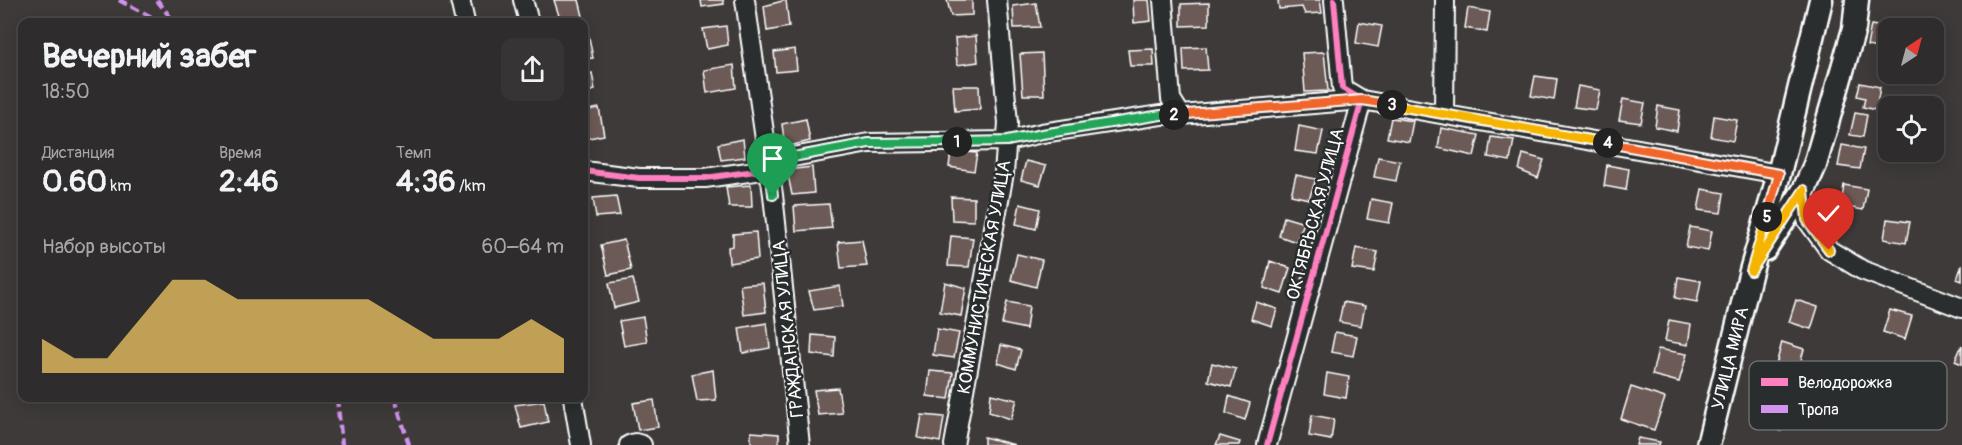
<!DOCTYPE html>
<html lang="ru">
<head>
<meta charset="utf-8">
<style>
  body { margin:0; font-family:Pangolin,sans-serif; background:#363434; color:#f1f3f6; height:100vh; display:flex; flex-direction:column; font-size:22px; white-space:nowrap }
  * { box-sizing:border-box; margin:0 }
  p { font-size:20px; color:#a7a7a9 }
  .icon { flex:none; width:33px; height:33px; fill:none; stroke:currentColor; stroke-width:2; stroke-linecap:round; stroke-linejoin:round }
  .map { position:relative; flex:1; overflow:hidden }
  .drawer { position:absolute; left:18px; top:18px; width:570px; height:384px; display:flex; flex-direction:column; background:#2e2c2c; border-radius:12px; box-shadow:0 3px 15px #0003,0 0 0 2px #494848 }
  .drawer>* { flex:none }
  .needle { width:39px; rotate:36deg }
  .fabs { position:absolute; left:1878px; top:18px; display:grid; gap:12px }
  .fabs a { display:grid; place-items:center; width:66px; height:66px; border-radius:12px; background:#2e2c2c; box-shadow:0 3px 15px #0003,0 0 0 2px #494848; font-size:30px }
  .pin { position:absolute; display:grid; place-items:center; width:51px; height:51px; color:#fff; margin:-62px -26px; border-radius:50% 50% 50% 0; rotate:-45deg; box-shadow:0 0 6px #0007 }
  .pin .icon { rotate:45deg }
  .km { position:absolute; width:30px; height:30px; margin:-15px; border-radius:50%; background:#222; color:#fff; font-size:16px; line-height:30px; text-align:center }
  .round { display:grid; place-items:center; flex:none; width:63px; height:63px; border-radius:12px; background:#363434 }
  .head { display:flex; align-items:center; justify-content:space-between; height:102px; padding:0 24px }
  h1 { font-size:33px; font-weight:700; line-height:45px }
  .figures { display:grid; grid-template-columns:repeat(3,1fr); gap:9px; height:102px; padding:6px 24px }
  .figures div { display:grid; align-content:center }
  .figures b { font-size:30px; font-weight:700 }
  .figures small { font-size:16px; font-weight:400 }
  .figures p { font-size:16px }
  .chart { height:168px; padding:12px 24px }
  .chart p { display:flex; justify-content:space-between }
  .chart svg { width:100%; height:108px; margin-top:6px; fill:#ffd166; opacity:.7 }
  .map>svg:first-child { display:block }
  .building { fill:#6c5a57; stroke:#fff; stroke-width:1.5 }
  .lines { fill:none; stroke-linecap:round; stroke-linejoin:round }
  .minor-casing { stroke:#fff; stroke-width:22 }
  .major-casing { stroke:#fff; stroke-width:27 }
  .minor { stroke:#2a2d2e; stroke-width:18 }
  .major { stroke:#2a2d2e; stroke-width:22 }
  .quiet { stroke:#d193ec; stroke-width:4.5; stroke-dasharray:9 4.5; stroke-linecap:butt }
  .cycleway-casing { stroke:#2a2d2e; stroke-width:10 }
  .cycleway { stroke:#ff80c0; stroke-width:6 }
  .split-1-casing { stroke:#fff; stroke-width:12 }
  .split-2-casing { stroke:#fff; stroke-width:12 }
  .split-3-casing { stroke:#fff; stroke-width:12 }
  .split-4-casing { stroke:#fff; stroke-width:12 }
  .split-5-casing { stroke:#fff; stroke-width:12 }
  .split-6-casing { stroke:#fff; stroke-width:12 }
  .split-1 { stroke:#22a559; stroke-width:8 }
  .split-2 { stroke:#22a559; stroke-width:8 }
  .split-3 { stroke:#f0652b; stroke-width:8 }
  .split-4 { stroke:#f5b400; stroke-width:8 }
  .split-5 { stroke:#f0652b; stroke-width:8 }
  .split-6 { stroke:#f5b400; stroke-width:8 }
  .labels { text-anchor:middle; stroke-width:5; stroke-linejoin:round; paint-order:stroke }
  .street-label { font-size:18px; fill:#fff; stroke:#2a2d2e }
  .key { fill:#2a2d2e; stroke:#6a6c6d; stroke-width:1.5 }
  .key-label { font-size:16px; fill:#fff }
</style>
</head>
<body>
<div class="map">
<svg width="1962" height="445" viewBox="0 0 1962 445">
  <rect width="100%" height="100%" fill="#3e3a3a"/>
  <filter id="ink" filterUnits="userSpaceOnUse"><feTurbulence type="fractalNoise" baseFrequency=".0167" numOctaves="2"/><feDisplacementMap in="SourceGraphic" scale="12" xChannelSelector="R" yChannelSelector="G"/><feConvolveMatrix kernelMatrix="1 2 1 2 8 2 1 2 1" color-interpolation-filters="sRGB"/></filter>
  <g filter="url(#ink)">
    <path class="building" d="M 554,0 L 579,0 L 583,16 L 561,22 Z
      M 701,0 L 723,0 L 724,4 L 702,7 Z
      M 786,0 L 789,27 L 767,31 L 764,6 Z
      M 947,0 L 972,0 L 972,15 L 951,16 Z
      M 1133,0 L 1149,0 L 1151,21 L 1134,23 Z
      M 1278,0 L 1320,0 L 1322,13 L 1305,14 L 1302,7 L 1279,9 Z
      M 1036,3 L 1040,27 L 1014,28 L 1013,6 Z
      M 1209,3 L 1209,25 L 1181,26 L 1181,4 Z
      M 1468,8 L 1490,12 L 1487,32 L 1465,28 Z
      M 1359,22 L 1382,26 L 1378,47 L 1356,43 Z
      M 1871,25 L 1889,28 L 1888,50 L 1867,46 Z
      M 726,26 L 728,45 L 707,49 L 703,29 Z
      M 588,32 L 593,58 L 584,59 L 584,33 Z
      M 976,36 L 978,62 L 957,65 L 955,38 Z
      M 1206,47 L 1208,70 L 1184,71 L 1183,48 Z
      M 795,49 L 797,70 L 776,72 L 774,52 Z
      M 1153,49 L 1154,66 L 1130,66 L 1128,50 Z
      M 1324,52 L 1328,91 L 1305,92 L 1302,53 Z
      M 1042,53 L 1044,95 L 1023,95 L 1020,54 Z
      M 734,65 L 736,88 L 707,93 L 704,70 Z
      M 592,73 L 595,90 L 584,93 L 584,75 Z
      M 1535,76 L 1557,79 L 1554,100 L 1531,96 Z
      M 1860,83 L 1880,87 L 1876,110 L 1863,107 L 1865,98 L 1857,96 Z
      M 953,86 L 979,86 L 980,109 L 955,111 Z
      M 1578,86 L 1600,90 L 1596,110 L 1574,107 Z
      M 1623,99 L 1645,103 L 1641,123 L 1619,120 Z
      M 1658,106 L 1680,110 L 1677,131 L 1655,127 Z
      M 599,108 L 604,135 L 584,139 L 584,111 Z
      M 1855,113 L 1867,115 L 1863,137 L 1850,135 Z
      M 1714,116 L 1737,120 L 1733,141 L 1711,137 Z
      M 1391,118 L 1413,121 L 1409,142 L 1387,138 Z
      M 806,119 L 810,141 L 785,147 L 782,124 Z
      M 1299,126 L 1323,131 L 1318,154 L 1295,151 Z
      M 1441,128 L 1479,135 L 1474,156 L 1438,148 Z
      M 1491,137 L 1514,140 L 1510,161 L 1488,157 Z
      M 743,139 L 745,157 L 721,160 L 718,144 Z
      M 1842,145 L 1864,149 L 1860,169 L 1838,166 Z
      M 951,151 L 977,153 L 974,171 L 949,167 Z
      M 1523,154 L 1544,160 L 1538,178 L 1519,170 Z
      M 1378,157 L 1400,161 L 1396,181 L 1374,177 Z
      M 1026,161 L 1046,166 L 1040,185 L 1021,180 Z
      M 1607,165 L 1629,169 L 1626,190 L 1604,186 Z
      M 812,167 L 814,193 L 792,195 L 787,170 Z
      M 1296,175 L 1316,179 L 1309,199 L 1291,195 Z
      M 751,185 L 752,207 L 729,207 L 726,187 Z
      M 1844,185 L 1867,189 L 1863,210 L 1841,206 Z
      M 1702,189 L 1724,193 L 1721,213 L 1698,210 Z
      M 616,196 L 620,215 L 596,217 L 593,198 Z
      M 951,197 L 974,198 L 974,221 L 952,220 Z
      M 1371,199 L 1393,203 L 1389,223 L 1367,219 Z
      M 829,204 L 832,228 L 796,231 L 794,206 Z
      M 1020,204 L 1040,209 L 1036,229 L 1016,224 Z
      M 1284,217 L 1304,223 L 1296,242 L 1279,236 Z
      M 1887,219 L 1910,222 L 1906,243 L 1884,239 Z
      M 1690,227 L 1712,231 L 1708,251 L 1686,247 Z
      M 756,232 L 758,259 L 729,263 L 728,247 L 733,246 L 733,234 Z
      M 951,236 L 973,238 L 969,267 L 948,266 Z
      M 624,240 L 631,270 L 608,275 L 601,245 Z
      M 862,240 L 867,266 L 841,268 L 838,242 Z
      M 1356,248 L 1378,252 L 1374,272 L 1352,269 Z
      M 1017,254 L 1042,260 L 1036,287 L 1011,280 Z
      M 1270,261 L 1290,268 L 1282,294 L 1264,288 Z
      M 1962,265 L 1962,281 L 1957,279 Z
      M 1678,277 L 1701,281 L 1697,302 L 1675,298 Z
      M 633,279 L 639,302 L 614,308 L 609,283 Z
      M 945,282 L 966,288 L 961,316 L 940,312 Z
      M 763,283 L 766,312 L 744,315 L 740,285 Z
      M 840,286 L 843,306 L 814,310 L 809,291 Z
      M 1796,300 L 1818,307 L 1811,329 L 1789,322 Z
      M 1007,302 L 1029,306 L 1026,329 L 1002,324 Z
      M 1256,302 L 1277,309 L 1272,326 L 1251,319 Z
      M 1343,302 L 1365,306 L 1361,326 L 1339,322 Z
      M 1890,310 L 1912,316 L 1905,339 L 1883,332 Z
      M 643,317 L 647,342 L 624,346 L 619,321 Z
      M 1669,320 L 1691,324 L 1688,345 L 1665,341 Z
      M 767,323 L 770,348 L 743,353 L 739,328 Z
      M 937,329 L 959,333 L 954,358 L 933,355 Z
      M 1335,332 L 1357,336 L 1353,356 L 1331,352 Z
      M 812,335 L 835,337 L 834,357 L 811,354 Z
      M 1782,342 L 1804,349 L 1798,371 L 1776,365 Z
      M 1001,345 L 1021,350 L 1016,369 L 998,363 Z
      M 1962,345 L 1962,364 L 1955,361 Z
      M 1658,349 L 1687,354 L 1679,382 L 1652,375 Z
      M 1212,363 L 1236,369 L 1231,387 L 1208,381 Z
      M 713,370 L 716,400 L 697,401 L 692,374 Z
      M 930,371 L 953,373 L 949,399 L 927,396 Z
      M 1327,373 L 1349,377 L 1346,398 L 1324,394 Z
      M 1631,387 L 1665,398 L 1654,430 L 1621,419 Z
      M 838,388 L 842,413 L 818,415 L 814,390 Z
      M 991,394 L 1017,400 L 1011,419 L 989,412 Z
      M 1229,396 L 1250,403 L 1245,420 L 1226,413 Z
      M 654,400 L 658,427 L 638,430 L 633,403 Z
      M 544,401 L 548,422 L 521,428 L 515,405 Z
      M 1763,403 L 1786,409 L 1781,431 L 1758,425 Z
      M 922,415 L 944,417 L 940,442 L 918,438 Z
      M 1312,415 L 1334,419 L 1331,440 L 1309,436 Z
      M 751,432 L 779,434 L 779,445 L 751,445 Z
      M 1220,436 L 1240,442 L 1239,445 L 1216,445 Z
      M 984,437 L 1015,445 L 984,445 Z
      M 1638,438 L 1660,442 L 1659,445 L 1636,445 Z"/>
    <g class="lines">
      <g class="minor-casing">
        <path id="minor" d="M 460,0 L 465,22
          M 523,0 L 529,22
          M 745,0 L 773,195 L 800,445
          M 1163,0 L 1171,99 L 1181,115
          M 1444,114 L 1445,0
          M 584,171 L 639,178 L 705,178 L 770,169 L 782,159 L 869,143 L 1007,141 L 1042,133 L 1161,115 L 1181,115 L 1362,100 L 1779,174
          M 1804,190 L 1807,220 L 1829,250 L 1862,270 L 1962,308
          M 573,398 L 581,445
          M 629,445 L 635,443 L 642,445
          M 954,445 L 1004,173 L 1008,123 L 997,0
          M 1267,445 L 1362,100 L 1342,88 L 1334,0"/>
      </g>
      <g class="major-casing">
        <path id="major" d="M 1765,249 L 1804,190 L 1815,165 L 1854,29 L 1857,0
          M 1708,445 L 1751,271 L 1779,174 L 1821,0"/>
      </g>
      <use href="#minor" class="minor"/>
      <use href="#major" class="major"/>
      <path class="quiet" d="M 119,0 L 161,22
        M 157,0 L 174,22
        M 337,398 L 342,445
        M 395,398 L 409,445"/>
      <g class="cycleway-casing">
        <path id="cycleway" d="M 584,171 L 639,178 L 705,178 L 770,169 L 782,159 L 869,143 L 1007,141 L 1042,133 L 1161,115 L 1181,115 L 1362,100 L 1779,174
          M 1267,445 L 1362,100 L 1342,88 L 1334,0"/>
      </g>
      <use href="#cycleway" class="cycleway"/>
    </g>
  </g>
  <g class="lines" filter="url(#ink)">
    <g class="split-1-casing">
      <path id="split-1" d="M 773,195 L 770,169 L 782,159 L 869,143 L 957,142"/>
    </g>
    <g class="split-2-casing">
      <path id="split-2" d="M 957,142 L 1007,141 L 1042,134 L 1161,115 L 1174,115"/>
    </g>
    <g class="split-3-casing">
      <path id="split-3" d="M 1174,115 L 1362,100 L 1392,105"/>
    </g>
    <g class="split-4-casing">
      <path id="split-4" d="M 1392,105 L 1608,143"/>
    </g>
    <g class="split-5-casing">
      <path id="split-5" d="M 1608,143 L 1779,174 L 1767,217"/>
    </g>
    <g class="split-6-casing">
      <path id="split-6" d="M 1767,217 L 1751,271 L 1804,190 L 1807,220 L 1829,250"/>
    </g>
    <use href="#split-1" class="split-1"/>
    <use href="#split-2" class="split-2"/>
    <use href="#split-3" class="split-3"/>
    <use href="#split-4" class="split-4"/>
    <use href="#split-5" class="split-5"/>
    <use href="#split-6" class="split-6"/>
  </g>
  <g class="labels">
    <g class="street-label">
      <text transform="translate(1315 214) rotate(-75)" y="6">ОКТЯБРЬСКАЯ УЛИЦА</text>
      <text transform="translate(984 277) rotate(-80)" y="6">КОММУНИСТИЧЕСКАЯ УЛИЦА</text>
      <text transform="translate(788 329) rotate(-96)" y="6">ГРАЖДАНСКАЯ УЛИЦА</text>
      <text transform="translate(1730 358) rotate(-76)" y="6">УЛИЦА МИРА</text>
    </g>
  </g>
  <rect x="1749" y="361" width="198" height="69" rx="9" class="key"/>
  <rect x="1761" y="378" width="27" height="8" fill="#ff80c0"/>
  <rect x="1761" y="405" width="27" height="8" fill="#d193ec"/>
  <g class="key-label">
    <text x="1798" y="388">Велодорожка</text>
    <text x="1798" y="415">Тропа</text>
  </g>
</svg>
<div class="fabs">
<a><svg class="needle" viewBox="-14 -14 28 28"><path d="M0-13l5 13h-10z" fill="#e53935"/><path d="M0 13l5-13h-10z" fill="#a7a7a9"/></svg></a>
<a><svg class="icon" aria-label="locate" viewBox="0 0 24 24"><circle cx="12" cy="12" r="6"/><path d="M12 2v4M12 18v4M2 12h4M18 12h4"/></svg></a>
</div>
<div class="pin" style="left:773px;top:195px;background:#1e9e55"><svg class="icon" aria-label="arrive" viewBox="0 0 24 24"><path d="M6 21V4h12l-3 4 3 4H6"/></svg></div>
<div class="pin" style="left:1829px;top:250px;background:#d93025"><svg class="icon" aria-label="check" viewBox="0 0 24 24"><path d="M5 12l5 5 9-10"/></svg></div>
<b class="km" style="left:957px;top:142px">1</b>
<b class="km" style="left:1174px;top:115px">2</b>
<b class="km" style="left:1392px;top:105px">3</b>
<b class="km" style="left:1608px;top:143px">4</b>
<b class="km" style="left:1767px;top:217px">5</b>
<section class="drawer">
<div class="head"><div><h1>Вечерний забег</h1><p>18:50</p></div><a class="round"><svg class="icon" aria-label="share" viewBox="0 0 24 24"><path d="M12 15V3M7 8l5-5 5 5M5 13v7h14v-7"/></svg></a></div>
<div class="figures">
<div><p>Дистанция</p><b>0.60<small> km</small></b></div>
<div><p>Время</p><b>2:46</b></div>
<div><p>Темп</p><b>4:36<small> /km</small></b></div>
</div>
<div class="chart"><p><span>Набор высоты</span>60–64 m</p>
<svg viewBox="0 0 160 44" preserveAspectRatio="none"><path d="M0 44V30L10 38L20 38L30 22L40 6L50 6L60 14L70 14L80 14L90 14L100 14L110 22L120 30L130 30L140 30L150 22L160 30V44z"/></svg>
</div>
</section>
</div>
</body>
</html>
